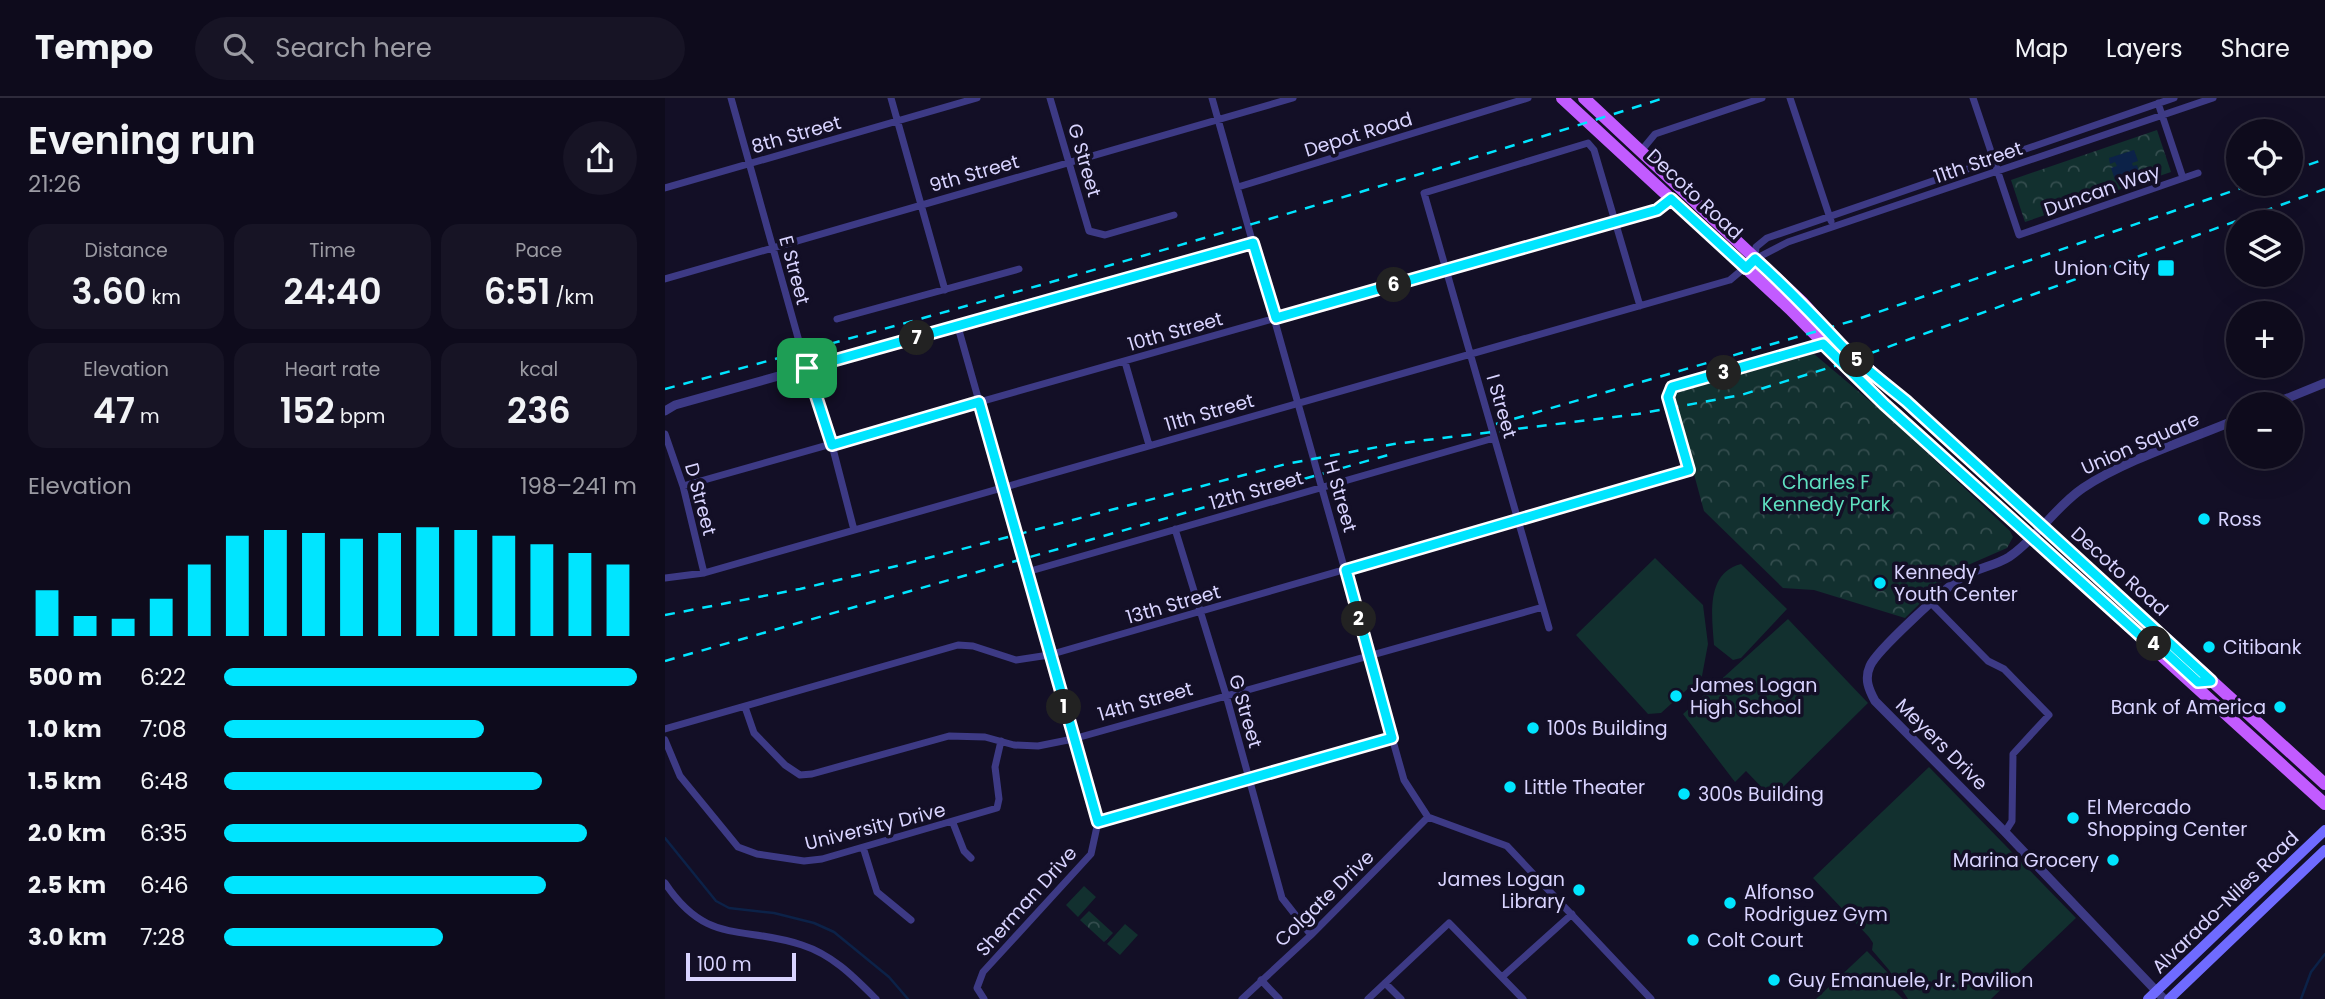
<!DOCTYPE html>
<html lang="en">
<head>
<meta charset="utf-8">
<style>
  body { margin:0; font-family:Poppins,sans-serif; background:#171425; color:#f1f3f6; height:100vh; display:flex; flex-direction:column; font-size:26px; white-space:nowrap }
  * { box-sizing:border-box; margin:0 }
  p { font-size:23px; color:#9b9ba3 }
  .icon { flex:none; width:38px; height:38px; fill:none; stroke:currentColor; stroke-width:2; stroke-linecap:round; stroke-linejoin:round }
  .map { position:relative; flex:1; overflow:hidden }
  .side { display:flex; flex-direction:column; background:#0e0b1c; width:665px }
  .side>* { flex:none }
  .tools { position:absolute; left:1561px; top:21px; display:grid; gap:14px }
  .tools a { display:grid; place-items:center; width:77px; height:77px; border-radius:50%; background:#0e0b1c; box-shadow:0 7px 28px #0002,0 0 0 2px #2e2b3b; font-size:35px }
  .scale { position:absolute; left:21px; bottom:18px; width:110px; box-sizing:border-box; padding-left:7px; border:4px solid #d9d4ff; border-top:0; font-size:19px; line-height:24px; white-space:nowrap; color:#d9d4ff; -webkit-text-stroke:5px #130f26; paint-order:stroke }
  .pin { position:absolute; display:grid; place-items:center; width:60px; height:60px; color:#fff; margin:-30px; border-radius:14px; box-shadow:0 4px 10px #0006 }
  .km { position:absolute; width:35px; height:35px; margin:-18px; border-radius:50%; background:#222; color:#fff; font-size:19px; line-height:35px; text-align:center }
  .round { display:grid; place-items:center; flex:none; width:74px; height:74px; border-radius:37px; background:#171425 }
  .overview { display:flex; align-items:center; justify-content:space-between; height:119px; padding:0 28px }
  h1 { font-size:38px; font-weight:600; line-height:52px }
  .metrics { display:grid; grid-template-columns:repeat(3,1fr); gap:10px; height:119px; padding:7px 28px }
  .metrics div { display:grid; align-content:center; border-radius:18px; background:#171425; text-align:center }
  .metrics b { font-size:35px; font-weight:600 }
  .metrics small { font-size:19px; font-weight:400 }
  .metrics p { font-size:19px }
  .chart { height:196px; padding:14px 28px }
  .chart p { display:flex; justify-content:space-between }
  .chart svg { width:100%; height:126px; margin-top:7px; stroke:#00e5ff; stroke-width:6 }
  ul { padding:0 28px; list-style:none; font-size:23px }
  li { display:grid; grid-template-columns:112px 84px 1fr; align-items:center; height:52px }
  li i { height:18px; border-radius:9px; background:#00e5ff }
  header { display:flex; align-items:center; gap:42px; box-sizing:border-box; height:98px; padding:0 35px; background:#0e0b1c; border-bottom:2px solid #2e2b3b }
  header strong { font-size:33px }
  nav { display:flex; gap:38px; margin-inline-start:auto; font-size:24px }
  .search { width:490px; height:63px; background:#171425; display:flex; align-items:center; gap:18px; box-sizing:border-box; padding:0 24px; border-radius:38px; color:#9b9ba3; font-size:26px }
  main { display:flex; flex:1; min-height:0 }
  .map>svg:first-child { display:block }
  .forest { fill:url(#forest-crowns) }
  .pitch { fill:#12302f }
  .water { fill:#0c2248 }
  .lines { fill:none; stroke-linecap:round; stroke-linejoin:round }
  .stream { stroke:#0c2248; stroke-width:2.5 }
  .minor { stroke:#3d3a85; stroke-width:7 }
  .tertiary { stroke:#3d3a85; stroke-width:9 }
  .secondary { stroke:#6f6bff; stroke-width:10 }
  .primary { stroke:#c25bff; stroke-width:12 }
  .rail { stroke:#00e5ff; stroke-width:2.5; stroke-dasharray:10 9; stroke-linecap:butt }
  .route-casing { stroke:#fff; stroke-width:14 }
  .route { stroke:#00e5ff; stroke-width:9 }
  .poi-dot { fill:#00e5ff; stroke:#130f26; stroke-width:2.5 }
  .labels { text-anchor:middle; stroke-width:7; stroke-linejoin:round; paint-order:stroke }
  .street-label { font-size:19px; fill:#d9d4ff; stroke:#130f26 }
  .poi-label { font-size:19px; fill:#d9d4ff; stroke:#130f26; text-anchor:start }
  .park-label { font-size:19px; fill:#5fe0c0; stroke:#130f26 }
</style>
</head>
<body>
<header>
<strong>Tempo</strong>
<div class="search"><svg class="icon" aria-label="search" viewBox="0 0 24 24"><circle cx="10" cy="10" r="6"/><path d="M15 15l6 6"/></svg>Search here</div>
<nav><a>Map</a><a>Layers</a><a>Share</a></nav>
</header>
<main>
<section class="side">
<div class="overview"><div><h1>Evening run</h1><p>21:26</p></div><a class="round"><svg class="icon" aria-label="share" viewBox="0 0 24 24"><path d="M12 15V3M7 8l5-5 5 5M5 13v7h14v-7"/></svg></a></div>
<div class="metrics">
<div><p>Distance</p><b>3.60<small> km</small></b></div>
<div><p>Time</p><b>24:40</b></div>
<div><p>Pace</p><b>6:51<small> /km</small></b></div>
</div>
<div class="metrics">
<div><p>Elevation</p><b>47<small> m</small></b></div>
<div><p>Heart rate</p><b>152<small> bpm</small></b></div>
<div><p>kcal</p><b>236</b></div>
</div>
<div class="chart"><p><span>Elevation</span>198–241 m</p>
<svg viewBox="0 0 160 44" preserveAspectRatio="none"><path d="M5 44V28M15 44V37M25 44V38M35 44V31M45 44V19M55 44V9M65 44V7M75 44V8M85 44V10M95 44V8M105 44V6M115 44V7M125 44V9M135 44V12M145 44V15M155 44V19"/></svg>
</div>
<ul>
<li><b>500 m</b>6:22<i style="width:100%"></i></li>
<li><b>1.0 km</b>7:08<i style="width:63%"></i></li>
<li><b>1.5 km</b>6:48<i style="width:77%"></i></li>
<li><b>2.0 km</b>6:35<i style="width:88%"></i></li>
<li><b>2.5 km</b>6:46<i style="width:78%"></i></li>
<li><b>3.0 km</b>7:28<i style="width:53%"></i></li>
</ul>
</section>
<div class="map">
<svg width="1660" height="901" viewBox="0 0 1660 901">
  <defs>
    <pattern id="forest-crowns" width="20" height="18" patternUnits="userSpaceOnUse" patternTransform="scale(1.75)"><rect width="20" height="18" fill="#12302f"/><path d="M2 6a3 3 0 1 1 6 0M12 15a3 3 0 1 1 6 0" fill="none" stroke="#344d4e"/></pattern>
  </defs>
  <rect width="100%" height="100%" fill="#130f26"/>
  <path class="forest" d="M 1492,32 L 1506,74 L 1360,124 L 1346,82 Z
    M 1149,256 L 1225,320 L 1345,433 L 1348,439 L 1342,450 L 1287,474 L 1240,520 L 1149,492 L 1118,490 L 1039,413 L 1007,295 Z
    M 424,813 L 448,835 L 439,844 L 415,822 Z"/>
  <path class="pitch" d="M 990,460 L 1038,507 L 1043,546 L 1037,578 L 996,615 L 983,616 L 911,537 Z
    M 1076,466 L 1122,511 L 1076,560 L 1068,562 L 1049,547 C 1047,519 1040,475 1076,466 Z
    M 1123,521 L 1203,605 L 1107,700 L 1081,673 L 1070,684 L 1018,616 Z
    M 1264,669 L 1411,820 L 1326,901 L 1243,901 L 1224,872 L 1207,852 L 1208,845 L 1204,839 L 1148,780 Z
    M 419,788 L 431,799 L 413,819 L 401,807 Z
    M 460,826 L 473,837 L 455,857 L 442,846 Z
    M 1202,853 L 1224,876 L 1228,891 L 1238,901 L 1151,901 Z"/>
  <path class="water" d="M 1469,52 L 1473,63 L 1467,65 L 1468,68 L 1472,67 L 1474,74 L 1450,82 L 1446,70 L 1452,68 L 1450,64 L 1445,66 L 1444,60 Z"/>
  <g class="lines">
    <path class="stream" d="M 0,740 L 51,803 L 64,810 L 109,815 L 149,825 L 169,834 L 224,879 L 243,901
      M 1636,901 L 1646,874 L 1660,856"/>
    <path class="minor" d="M 66,0 L 137,254 L 167,347 L 189,432
      M 226,0 L 280,192
      M 385,0 L 424,133 L 440,137 L 509,117
      M 547,0 L 739,682 L 763,719 L 842,748 L 986,901
      M 1125,0 L 1166,123
      M 1308,0 L 1354,137 L 1533,75
      M 1493,5 L 1518,80
      M 976,53 L 990,36 L 1097,0
      M 573,89 L 863,0
      M 0,90 L 312,0
      M 1090,160 L 1091,149 L 1102,140 L 1509,0
      M 0,181 L 628,0
      M 172,221 L 354,171
      M 293,229 L 433,724 L 426,756 L 318,874 L 312,890 L 319,901
      M 460,264 L 484,347
      M 0,336 L 18,388 L 39,475
      M 18,388 L 950,124 L 996,110 L 1006,101
      M 510,431 L 561,597 L 617,800 L 646,837
      M 362,474 L 829,340
      M 0,480 L 39,475 L 1065,182 L 1090,161 L 1123,144 L 1548,0
      M 1266,505 L 1323,563 L 1339,571 L 1384,617 L 1348,656 L 1347,723 L 1340,734
      M 884,530 L 759,95 L 923,45 L 929,52 L 975,208
      M 80,609 L 89,635 L 120,667 L 135,677 L 147,676 L 284,638 L 320,639 L 349,647 L 373,648 L 408,641 L 878,509
      M 0,631 L 293,547 L 308,548 L 351,562 L 384,557 L 1024,372 L 1003,299 L 1007,289 L 1158,246
      M 0,642 L 15,678 L 73,749 L 92,756 L 139,763 L 157,761 L 332,710 L 334,701 L 330,669 L 336,643
      M 433,724 L 727,640
      M 288,725 L 299,753 L 306,760
      M 198,749 L 212,794 L 246,822
      M 0,785 C 42,848 77,827 137,847 C 168,857 189,879 211,901
      M 837,879 L 907,816
      M 596,882 L 614,901
      M 720,885 L 736,901
      M 577,901 L 646,837 L 763,719
      M 703,901 L 784,825 L 858,901"/>
    <path class="tertiary" d="M 1608,306 L 1660,285
      M 0,313 L 10,307 L 588,145
      M 1499,901 L 1340,734 L 1210,603 C 1204,592 1199,581 1205,568 C 1211,553 1280,490 1296,480 C 1311,470 1330,468 1344,459 C 1372,440 1390,409 1418,390 C 1460,362 1526,341 1573,321"/>
    <path class="secondary" d="M 1483,901 L 1660,732
      M 1504,901 L 1660,752"/>
    <path class="primary" d="M 897,0 L 1125,211 L 1219,306 L 1660,706
      M 919,0 L 1138,205 L 1176,247 L 1240,303 L 1660,686"/>
    <path class="rail" d="M 1626,73 L 1660,61
      M 0,291 C 335,200 668,106 999,0
      M 831,326 L 1187,223 L 1588,86
      M 0,517 L 135,491 L 240,466 L 621,366 L 729,346 L 973,316 L 1076,297 L 1173,267 L 1660,91
      M 0,563 L 730,355"/>
  </g>
  <g class="lines">
    <g class="route-casing">
      <path id="route" d="M 1006,101 L 1081,170 L 1090,161 C 1120,188 1147,216 1175,246 C 1195,267 1218,284 1241,303 L 1546,583 L 1533,584 L 1495,549 L 1479,541 L 1219,306 L 1158,246 L 1007,289 L 1003,299 L 1024,372 L 681,472 L 727,640 L 433,724 L 314,304 L 167,347 L 142,270 L 588,145 L 611,220 L 992,112 Z"/>
    </g>
    <use href="#route" class="route"/>
  </g>
  <g class="poi-dot">
    <rect x="1492" y="161" width="18" height="18" rx="3.5"/>
    <circle cx="1539" cy="421" r="7"/>
    <circle cx="1215" cy="485" r="7"/>
    <circle cx="1544" cy="549" r="7"/>
    <circle cx="1011" cy="598" r="7"/>
    <circle cx="1615" cy="609" r="7"/>
    <circle cx="868" cy="630" r="7"/>
    <circle cx="845" cy="689" r="7"/>
    <circle cx="1019" cy="696" r="7"/>
    <circle cx="1408" cy="720" r="7"/>
    <circle cx="1448" cy="762" r="7"/>
    <circle cx="914" cy="792" r="7"/>
    <circle cx="1065" cy="805" r="7"/>
    <circle cx="1028" cy="842" r="7"/>
    <circle cx="1109" cy="882" r="7"/>
  </g>
  <g class="labels">
    <g class="street-label">
      <text transform="translate(131 36) rotate(-16)" y="7">8th Street</text>
      <text transform="translate(693 36) rotate(-17)" y="7">Depot Road</text>
      <text transform="translate(420 62) rotate(74)" y="7">G Street</text>
      <text transform="translate(1313 64) rotate(-19)" y="7">11th Street</text>
      <text transform="translate(309 75) rotate(-16)" y="7">9th Street</text>
      <text transform="translate(1437 92) rotate(-19)" y="7">Duncan Way</text>
      <text transform="translate(1030 96) rotate(43)" y="7">Decoto Road</text>
      <text transform="translate(130 172) rotate(75)" y="7">E Street</text>
      <text transform="translate(510 233) rotate(-16)" y="7">10th Street</text>
      <text transform="translate(837 308) rotate(74)" y="7">I Street</text>
      <text transform="translate(544 314) rotate(-16)" y="7">11th Street</text>
      <text transform="translate(1475 345) rotate(-24)" y="7">Union Square</text>
      <text transform="translate(591 392) rotate(-16)" y="7">12th Street</text>
      <text transform="translate(676 398) rotate(74)" y="7">H Street</text>
      <text transform="translate(36 401) rotate(75)" y="7">D Street</text>
      <text transform="translate(1455 473) rotate(42)" y="7">Decoto Road</text>
      <text transform="translate(508 506) rotate(-16)" y="7">13th Street</text>
      <text transform="translate(480 603) rotate(-16)" y="7">14th Street</text>
      <text transform="translate(581 613) rotate(74)" y="7">G Street</text>
      <text transform="translate(1277 646) rotate(45)" y="7">Meyers Drive</text>
      <text transform="translate(210 728) rotate(-14)" y="7">University Drive</text>
      <text transform="translate(659 800) rotate(-44)" y="7">Colgate Drive</text>
      <text transform="translate(361 803) rotate(-48)" y="7">Sherman Drive</text>
      <text transform="translate(1560 804) rotate(-44)" y="7">Alvarado-Niles Road</text>
    </g>
    <g class="poi-label">
      <text x="1485" y="177" text-anchor="end">Union City</text>
      <text x="1553" y="428">Ross</text>
      <text x="1229" y="481">Kennedy<tspan x="1229" dy="22">Youth Center</tspan></text>
      <text x="1558" y="556">Citibank</text>
      <text x="1025" y="594">James Logan<tspan x="1025" dy="22">High School</tspan></text>
      <text x="1601" y="616" text-anchor="end">Bank of America</text>
      <text x="882" y="637">100s Building</text>
      <text x="859" y="696">Little Theater</text>
      <text x="1033" y="703">300s Building</text>
      <text x="1422" y="716">El Mercado<tspan x="1422" dy="22">Shopping Center</tspan></text>
      <text x="1434" y="769" text-anchor="end">Marina Grocery</text>
      <text x="900" y="788" text-anchor="end">James Logan<tspan x="900" dy="22">Library</tspan></text>
      <text x="1079" y="801">Alfonso<tspan x="1079" dy="22">Rodriguez Gym</tspan></text>
      <text x="1042" y="849">Colt Court</text>
      <text x="1123" y="889">Guy Emanuele, Jr. Pavilion</text>
    </g>
    <g class="park-label">
      <text x="1161" y="391">Charles F<tspan x="1161" dy="22">Kennedy Park</tspan></text>
    </g>
  </g>
</svg>
<div class="tools">
<a><svg class="icon" aria-label="locate" viewBox="0 0 24 24"><circle cx="12" cy="12" r="6"/><path d="M12 2v4M12 18v4M2 12h4M18 12h4"/></svg></a>
<a><svg class="icon" aria-label="layers" viewBox="0 0 24 24"><path d="M12 4l9 5-9 5-9-5zM3 14l9 5 9-5"/></svg></a>
<a>+</a>
<a>−</a>
</div>
<div class="scale">100 m</div>
<div class="pin" style="left:142px;top:270px;background:#1e9e55"><svg class="icon" aria-label="arrive" viewBox="0 0 24 24"><path d="M6 21V4h12l-3 4 3 4H6"/></svg></div>
<b class="km" style="left:399px;top:609px">1</b>
<b class="km" style="left:694px;top:521px">2</b>
<b class="km" style="left:1059px;top:275px">3</b>
<b class="km" style="left:1489px;top:546px">4</b>
<b class="km" style="left:1192px;top:262px">5</b>
<b class="km" style="left:729px;top:187px">6</b>
<b class="km" style="left:252px;top:240px">7</b>
</div>
</main>
</body>
</html>
